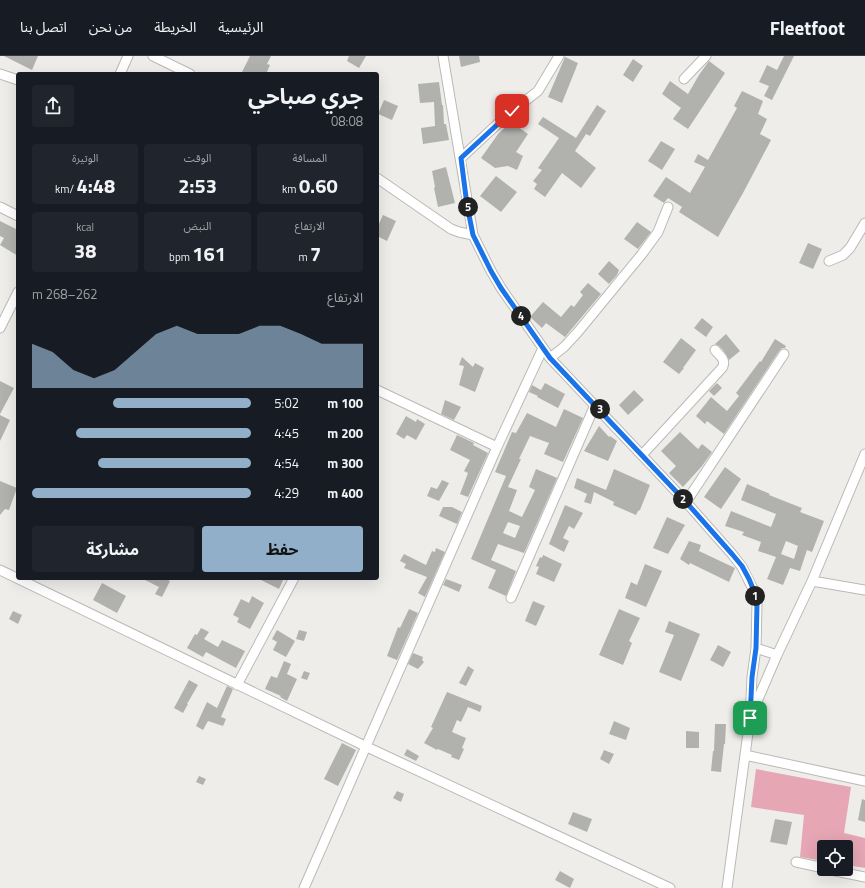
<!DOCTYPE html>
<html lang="ar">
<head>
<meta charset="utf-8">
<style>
  body { margin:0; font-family:"Titillium Web","Noto Sans Arabic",sans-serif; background:#20242c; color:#f1f3f6; direction:rtl; height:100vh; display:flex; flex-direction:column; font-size:15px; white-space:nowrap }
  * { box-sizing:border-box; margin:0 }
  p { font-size:13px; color:#9ea1a6 }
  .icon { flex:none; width:22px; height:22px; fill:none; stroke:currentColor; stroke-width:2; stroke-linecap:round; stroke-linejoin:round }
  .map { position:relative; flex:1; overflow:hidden; direction:ltr }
  .panel { position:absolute; left:16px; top:16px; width:363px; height:508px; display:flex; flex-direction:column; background:#171b24; border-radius:4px; box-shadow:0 4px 16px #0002; direction:rtl }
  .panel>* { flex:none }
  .fabs { position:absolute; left:817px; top:784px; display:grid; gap:8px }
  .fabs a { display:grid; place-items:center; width:36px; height:36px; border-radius:4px; background:#171b24; box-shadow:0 4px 16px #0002; font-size:20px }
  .pin { position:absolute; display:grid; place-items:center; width:34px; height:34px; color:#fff; margin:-17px; border-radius:8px; box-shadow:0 2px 6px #0006 }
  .km { position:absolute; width:20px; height:20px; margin:-10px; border-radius:50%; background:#222; color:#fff; font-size:11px; line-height:20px; text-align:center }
  .round { display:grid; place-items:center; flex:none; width:42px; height:42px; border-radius:4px; background:#20242c }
  .headline { display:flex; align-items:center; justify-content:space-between; height:68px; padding:0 16px }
  h1 { font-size:22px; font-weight:700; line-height:30px }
  .figures { display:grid; grid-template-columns:repeat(3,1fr); gap:6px; height:68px; padding:4px 16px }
  .figures div { display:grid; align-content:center; border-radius:4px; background:#20242c; text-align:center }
  .figures b { font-size:20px; font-weight:700 }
  .figures small { font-size:11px; font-weight:400 }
  .figures p { font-size:11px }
  .chart { height:112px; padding:8px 16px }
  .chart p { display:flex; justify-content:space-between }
  .chart svg { width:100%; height:72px; margin-top:4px; fill:#92afc9; opacity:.7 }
  .cta { display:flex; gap:8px; margin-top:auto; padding:8px 16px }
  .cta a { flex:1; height:46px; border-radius:4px; background:#92afc9; color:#111; font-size:16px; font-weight:700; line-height:46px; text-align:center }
  .cta a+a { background:#20242c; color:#f1f3f6 }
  ul { padding:0 16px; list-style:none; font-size:13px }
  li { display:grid; grid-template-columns:64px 48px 1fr; align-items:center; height:30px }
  li i { height:10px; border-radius:5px; background:#92afc9 }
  header { display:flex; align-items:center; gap:24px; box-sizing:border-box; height:56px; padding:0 20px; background:#171b24; border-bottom:1px solid #363941 }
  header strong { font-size:19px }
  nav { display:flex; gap:22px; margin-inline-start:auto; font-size:14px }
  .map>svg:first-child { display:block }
  .green { fill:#e6a6b4 }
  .building { fill:#b1b2ae; fill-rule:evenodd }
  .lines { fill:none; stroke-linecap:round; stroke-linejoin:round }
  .minor-casing { stroke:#bbb9b6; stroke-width:11 }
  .minor { stroke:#fff; stroke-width:9 }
  .route-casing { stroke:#fff; stroke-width:8 }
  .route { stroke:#1a73e8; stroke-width:5 }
</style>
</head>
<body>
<header>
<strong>Fleetfoot</strong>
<nav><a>الرئيسية</a><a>الخريطة</a><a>من نحن</a><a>اتصل بنا</a></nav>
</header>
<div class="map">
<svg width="865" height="832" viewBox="0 0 865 832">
  <rect width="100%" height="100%" fill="#efedea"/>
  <path class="green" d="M 756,713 L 851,731 L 844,777 L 865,782 L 865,812 L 846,809 L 846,791 L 824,791 L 824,805 L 800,801 L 804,759 L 751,751 Z"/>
  <path class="building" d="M 4,0 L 38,0 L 32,14 Z
    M 250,0 L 271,0 L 267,8 L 270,9 L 266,18 L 246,18 L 242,16 Z
    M 349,0 L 366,0 L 359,12 L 347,5 Z
    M 459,0 L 479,0 L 480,6 L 461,11 Z
    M 784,0 L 794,0 L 772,44 L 764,40 L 769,30 L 759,26 L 767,9 L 777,14 Z
    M 565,1 L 578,7 L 562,47 L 548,41 Z
    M 633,3 L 643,10 L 633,26 L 623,19 Z
    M 709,5 L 725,17 L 688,73 L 673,63 L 681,52 L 662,38 L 670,25 L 688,38 L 699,19 Z
    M 439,26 L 442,49 L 443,49 L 444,68 L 446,68 L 449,84 L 423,88 L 421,72 L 435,70 L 434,46 L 420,47 L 418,28 Z
    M 742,35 L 763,45 L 758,58 L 767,63 L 760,78 L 771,84 L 743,137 L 718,181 L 679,156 L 682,151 L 668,142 L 664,147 L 653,140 L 666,121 L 690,137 L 705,111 L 694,106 L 698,98 L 708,104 L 737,52 L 734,50 Z
    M 384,44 L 398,50 L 392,64 L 378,58 Z
    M 597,49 L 606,55 L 590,80 L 586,78 L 575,95 L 596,112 L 581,132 L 562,117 L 545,141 L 534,133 L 537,128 L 533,125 L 542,114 L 538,112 L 559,82 L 538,68 L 543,61 L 576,82 Z
    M 511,66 L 528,78 L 516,96 L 523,100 L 517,114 L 508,110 L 495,112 L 481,102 L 498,78 Z
    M 661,85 L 675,93 L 662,114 L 648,105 Z
    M 446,111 L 455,147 L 438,151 L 434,132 L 435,131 L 432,115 Z
    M 496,120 L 517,136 L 501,156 L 480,140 Z
    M 383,159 L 396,165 L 387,185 L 377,180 L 377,172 Z
    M 0,165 L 18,174 L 18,200 L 0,189 L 4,182 L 0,180 Z
    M 637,166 L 651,176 L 638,193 L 624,183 Z
    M 808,187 L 822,193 L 813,213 L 799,207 Z
    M 609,205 L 619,214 L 617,219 L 609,228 L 598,218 Z
    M 588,227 L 601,238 L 565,281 L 546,267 L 542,272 L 530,261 L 543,246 L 561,261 L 571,249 L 574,251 L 583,239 L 580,236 Z
    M 702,262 L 713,271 L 706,281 L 694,272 Z
    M 726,278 L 740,295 L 729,304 L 723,294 L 719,290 L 715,288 Z
    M 681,282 L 696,294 L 683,312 L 684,312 L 679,318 L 663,306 Z
    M 775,283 L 786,290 L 785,292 L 782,292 L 779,295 L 724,378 L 707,365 L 705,368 L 696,360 L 711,341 L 727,355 L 739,340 L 736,337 L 760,305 L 761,306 Z
    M 462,301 L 473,311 L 475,307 L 484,312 L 475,336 L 459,329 L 464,310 L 459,309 Z
    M 0,325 L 14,332 L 0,358 Z
    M 545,327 L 565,338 L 558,352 L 537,341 L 538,340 L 529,336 L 532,329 L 541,334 Z
    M 717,327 L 722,332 L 714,340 L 709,335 Z
    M 634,334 L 644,344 L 628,359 L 619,349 Z
    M 445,344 L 461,351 L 454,364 L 441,358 Z
    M 564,353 L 583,362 L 563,406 L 544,398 L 549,387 L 530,380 L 519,403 L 521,403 L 508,431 L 517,434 L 509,455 L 522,461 L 535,434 L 529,431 L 536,413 L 557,422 L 524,497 L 498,488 L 491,504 L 516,515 L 506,540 L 488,532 L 496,514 L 471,503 L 506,420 L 495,416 L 512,376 L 516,377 L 527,357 L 556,371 ZM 508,466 L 520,470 L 515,482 L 503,477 Z
    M 0,359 L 10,364 L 0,385 Z
    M 406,360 L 416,366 L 417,363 L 425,368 L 416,384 L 407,379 L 404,383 L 396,378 Z
    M 599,370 L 609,381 L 610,380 L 617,385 L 608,405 L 584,395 Z
    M 680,376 L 698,393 L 702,388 L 712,396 L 702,410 L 683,431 L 669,417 L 676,410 L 661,395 Z
    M 457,379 L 474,387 L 473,389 L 488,397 L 468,441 L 460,438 L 468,417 L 464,415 L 470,404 L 450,394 Z
    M 725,411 L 741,423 L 721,453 L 704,441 Z
    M 614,413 L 650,429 L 640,454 L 638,455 L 636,459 L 613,449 L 614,446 L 594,436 L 591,448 L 584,446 L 587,438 L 574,432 L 577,422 L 606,434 Z
    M 442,424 L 449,427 L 439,445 L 427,440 L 431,431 L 437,433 Z
    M 0,425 L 17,432 L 9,454 L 5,453 L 0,459 Z
    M 747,428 L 770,438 L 769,439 L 802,452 L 800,456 L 824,465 L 812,496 L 807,494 L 800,515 L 790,512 L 783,529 L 767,523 L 776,501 L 758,495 L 761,486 L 742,479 L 744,476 L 725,470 L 731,455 L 771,471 L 776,458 L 741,444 ZM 786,485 L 798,490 L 794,503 L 781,498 Z
    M 565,449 L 583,457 L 574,473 L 569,470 L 563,482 L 569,485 L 564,496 L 549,488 Z
    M 443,451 L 452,451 L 462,456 L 457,468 L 439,460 Z
    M 667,461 L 685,469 L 668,498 L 653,492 Z
    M 689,485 L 701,489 L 699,495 L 735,512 L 729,526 L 690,507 L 689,509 L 680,503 Z
    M 436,492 L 445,496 L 425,541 L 418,537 L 427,521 L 404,512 L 406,508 L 400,505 L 404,498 L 426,509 L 432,495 L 435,496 Z
    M 543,499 L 562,508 L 554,526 L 536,518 L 539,511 L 536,510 L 540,501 L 542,502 Z
    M 645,508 L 662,515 L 646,551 L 625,542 L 631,526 L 637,529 Z
    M 141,522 L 164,522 L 170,525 L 162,541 L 155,538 L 159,531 Z
    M 257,522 L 284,522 L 279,533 Z
    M 446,523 L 462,529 L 459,536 L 443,529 Z
    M 102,527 L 126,540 L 117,557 L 93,544 Z
    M 252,540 L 264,547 L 250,573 L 237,566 L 239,562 L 233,559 L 241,543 L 249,547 Z
    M 533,545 L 545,550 L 536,570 L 525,565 Z
    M 409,553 L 418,557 L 397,604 L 387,600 L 398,571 L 400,572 Z
    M 619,553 L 640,562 L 629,585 L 632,587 L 623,609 L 599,599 Z
    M 13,555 L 22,559 L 18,568 L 9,563 Z
    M 669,565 L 700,578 L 681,625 L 659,616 L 674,579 L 665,576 Z
    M 201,572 L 209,576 L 204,583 L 218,591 L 222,584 L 245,595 L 236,612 L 206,596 L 203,601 L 187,592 L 195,578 L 197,579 Z
    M 277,574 L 295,585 L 286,601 L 273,594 L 277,586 L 272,583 Z
    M 299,574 L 307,576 L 304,585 L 296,583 Z
    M 718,589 L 731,596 L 723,611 L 710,604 Z
    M 413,597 L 423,601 L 422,604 L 424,606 L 418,613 L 408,608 Z
    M 284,605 L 291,608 L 287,618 L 297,623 L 287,645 L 280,641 L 281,640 L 265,633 L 271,620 L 277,622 Z
    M 468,610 L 474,614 L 466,630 L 459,627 Z
    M 304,615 L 310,617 L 307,624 L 301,622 Z
    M 189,624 L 198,629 L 187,648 L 188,648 L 183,657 L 174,652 Z
    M 227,630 L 233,633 L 221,661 L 226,663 L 223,670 L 208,665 L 203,674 L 196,670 L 207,646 L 217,652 Z
    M 447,636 L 482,650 L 480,656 L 468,651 L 461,666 L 457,664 L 452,676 L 466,682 L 462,692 L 464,693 L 459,704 L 451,701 L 452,699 L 438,693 L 437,694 L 424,687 L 433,672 L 431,671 Z
    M 614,665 L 630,672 L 626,684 L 609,678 Z
    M 715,668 L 726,668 L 725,688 L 724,688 L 721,716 L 711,715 L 713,695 L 714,695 Z
    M 686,675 L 699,676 L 699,692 L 686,692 Z
    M 342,687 L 356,694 L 338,730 L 324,723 Z
    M 407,693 L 419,700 L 416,705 L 404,699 Z
    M 604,694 L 614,698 L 609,708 L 600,703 Z
    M 199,720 L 206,723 L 203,729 L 196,726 Z
    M 397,735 L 404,738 L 401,746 L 393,742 Z
    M 862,743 L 865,744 L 865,766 L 858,764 Z
    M 573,756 L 592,763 L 587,776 L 568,768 Z
    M 775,763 L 792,766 L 787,789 L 770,786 Z
    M 560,815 L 574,823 L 570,832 L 555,824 Z"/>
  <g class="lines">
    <g class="minor-casing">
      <path id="minor" d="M 153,0 L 190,18
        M 443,0 L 473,179 L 491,215 L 501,232 L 550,302 L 686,446 L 732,498 L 742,511 L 754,535 L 757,548 L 756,592 L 752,621 L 750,662 L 727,832
        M 0,18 L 18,24
        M 120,18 L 128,0
        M 684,23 L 706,0
        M 461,102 L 506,60 L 538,35 L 559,0
        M 377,122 L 451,173 L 459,176 L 473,179
        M 0,151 L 18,160
        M 829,205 L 843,199 L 850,192 L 865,167
        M 0,272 L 18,236
        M 550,302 L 564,291 L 577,277 L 642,198 L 658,176 L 668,151
        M 377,334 L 497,391
        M 642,399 L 722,312 C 727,304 720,300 715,294
        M 686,446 L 784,298
        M 0,514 L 367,691 L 670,832
        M 812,525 L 865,534
        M 511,542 L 595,349
        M 756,592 L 777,599
        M 237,629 L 294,522
        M 752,657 L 777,599 L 812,525 L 865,398
        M 745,699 L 865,725
        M 796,806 L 824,812
        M 826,813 L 865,821
        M 304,832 L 497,391 L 543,292"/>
    </g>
    <use href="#minor" class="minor"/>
  </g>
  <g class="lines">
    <g class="route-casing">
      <path id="route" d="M 512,55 L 461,102 L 467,149 L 473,179 L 491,215 L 501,232 L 550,302 L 686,446 L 732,498 L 742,510 L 749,523 L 754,535 L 757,548 L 756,592 L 752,621 L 750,662"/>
    </g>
    <use href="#route" class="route"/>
  </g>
</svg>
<div class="fabs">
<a><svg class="icon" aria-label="locate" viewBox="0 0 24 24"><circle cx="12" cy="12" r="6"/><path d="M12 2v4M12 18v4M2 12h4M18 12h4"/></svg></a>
</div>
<div class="pin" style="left:750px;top:662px;background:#1e9e55"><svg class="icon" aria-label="arrive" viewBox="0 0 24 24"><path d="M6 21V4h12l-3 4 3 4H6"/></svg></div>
<div class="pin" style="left:512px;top:55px;background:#d93025"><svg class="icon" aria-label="check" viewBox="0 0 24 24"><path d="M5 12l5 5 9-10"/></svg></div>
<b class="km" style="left:755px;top:540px">1</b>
<b class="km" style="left:683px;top:443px">2</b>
<b class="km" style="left:600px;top:353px">3</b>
<b class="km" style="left:521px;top:260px">4</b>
<b class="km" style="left:468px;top:151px">5</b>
<section class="panel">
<div class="headline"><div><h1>جري صباحي</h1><p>08:08</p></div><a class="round"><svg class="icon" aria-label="share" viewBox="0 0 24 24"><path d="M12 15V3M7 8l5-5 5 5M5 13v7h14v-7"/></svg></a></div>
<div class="figures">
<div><p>المسافة</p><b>0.60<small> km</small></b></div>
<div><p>الوقت</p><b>2:53</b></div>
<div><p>الوتيرة</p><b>4:48<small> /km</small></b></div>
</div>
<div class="figures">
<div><p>الارتفاع</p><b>7<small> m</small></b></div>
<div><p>النبض</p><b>161<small> bpm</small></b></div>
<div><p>kcal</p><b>38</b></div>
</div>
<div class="chart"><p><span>الارتفاع</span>262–268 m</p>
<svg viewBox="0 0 160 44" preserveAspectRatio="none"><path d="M0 44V17L10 22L20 33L30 38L40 33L50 22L60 11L70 6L80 11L90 11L100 11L110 6L120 6L130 11L140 17L150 17L160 17V44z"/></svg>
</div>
<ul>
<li><b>100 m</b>5:02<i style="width:63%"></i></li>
<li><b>200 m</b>4:45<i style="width:80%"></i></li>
<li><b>300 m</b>4:54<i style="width:70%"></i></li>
<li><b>400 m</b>4:29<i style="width:100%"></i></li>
</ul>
<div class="cta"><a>حفظ</a><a>مشاركة</a></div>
</section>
</div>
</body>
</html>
